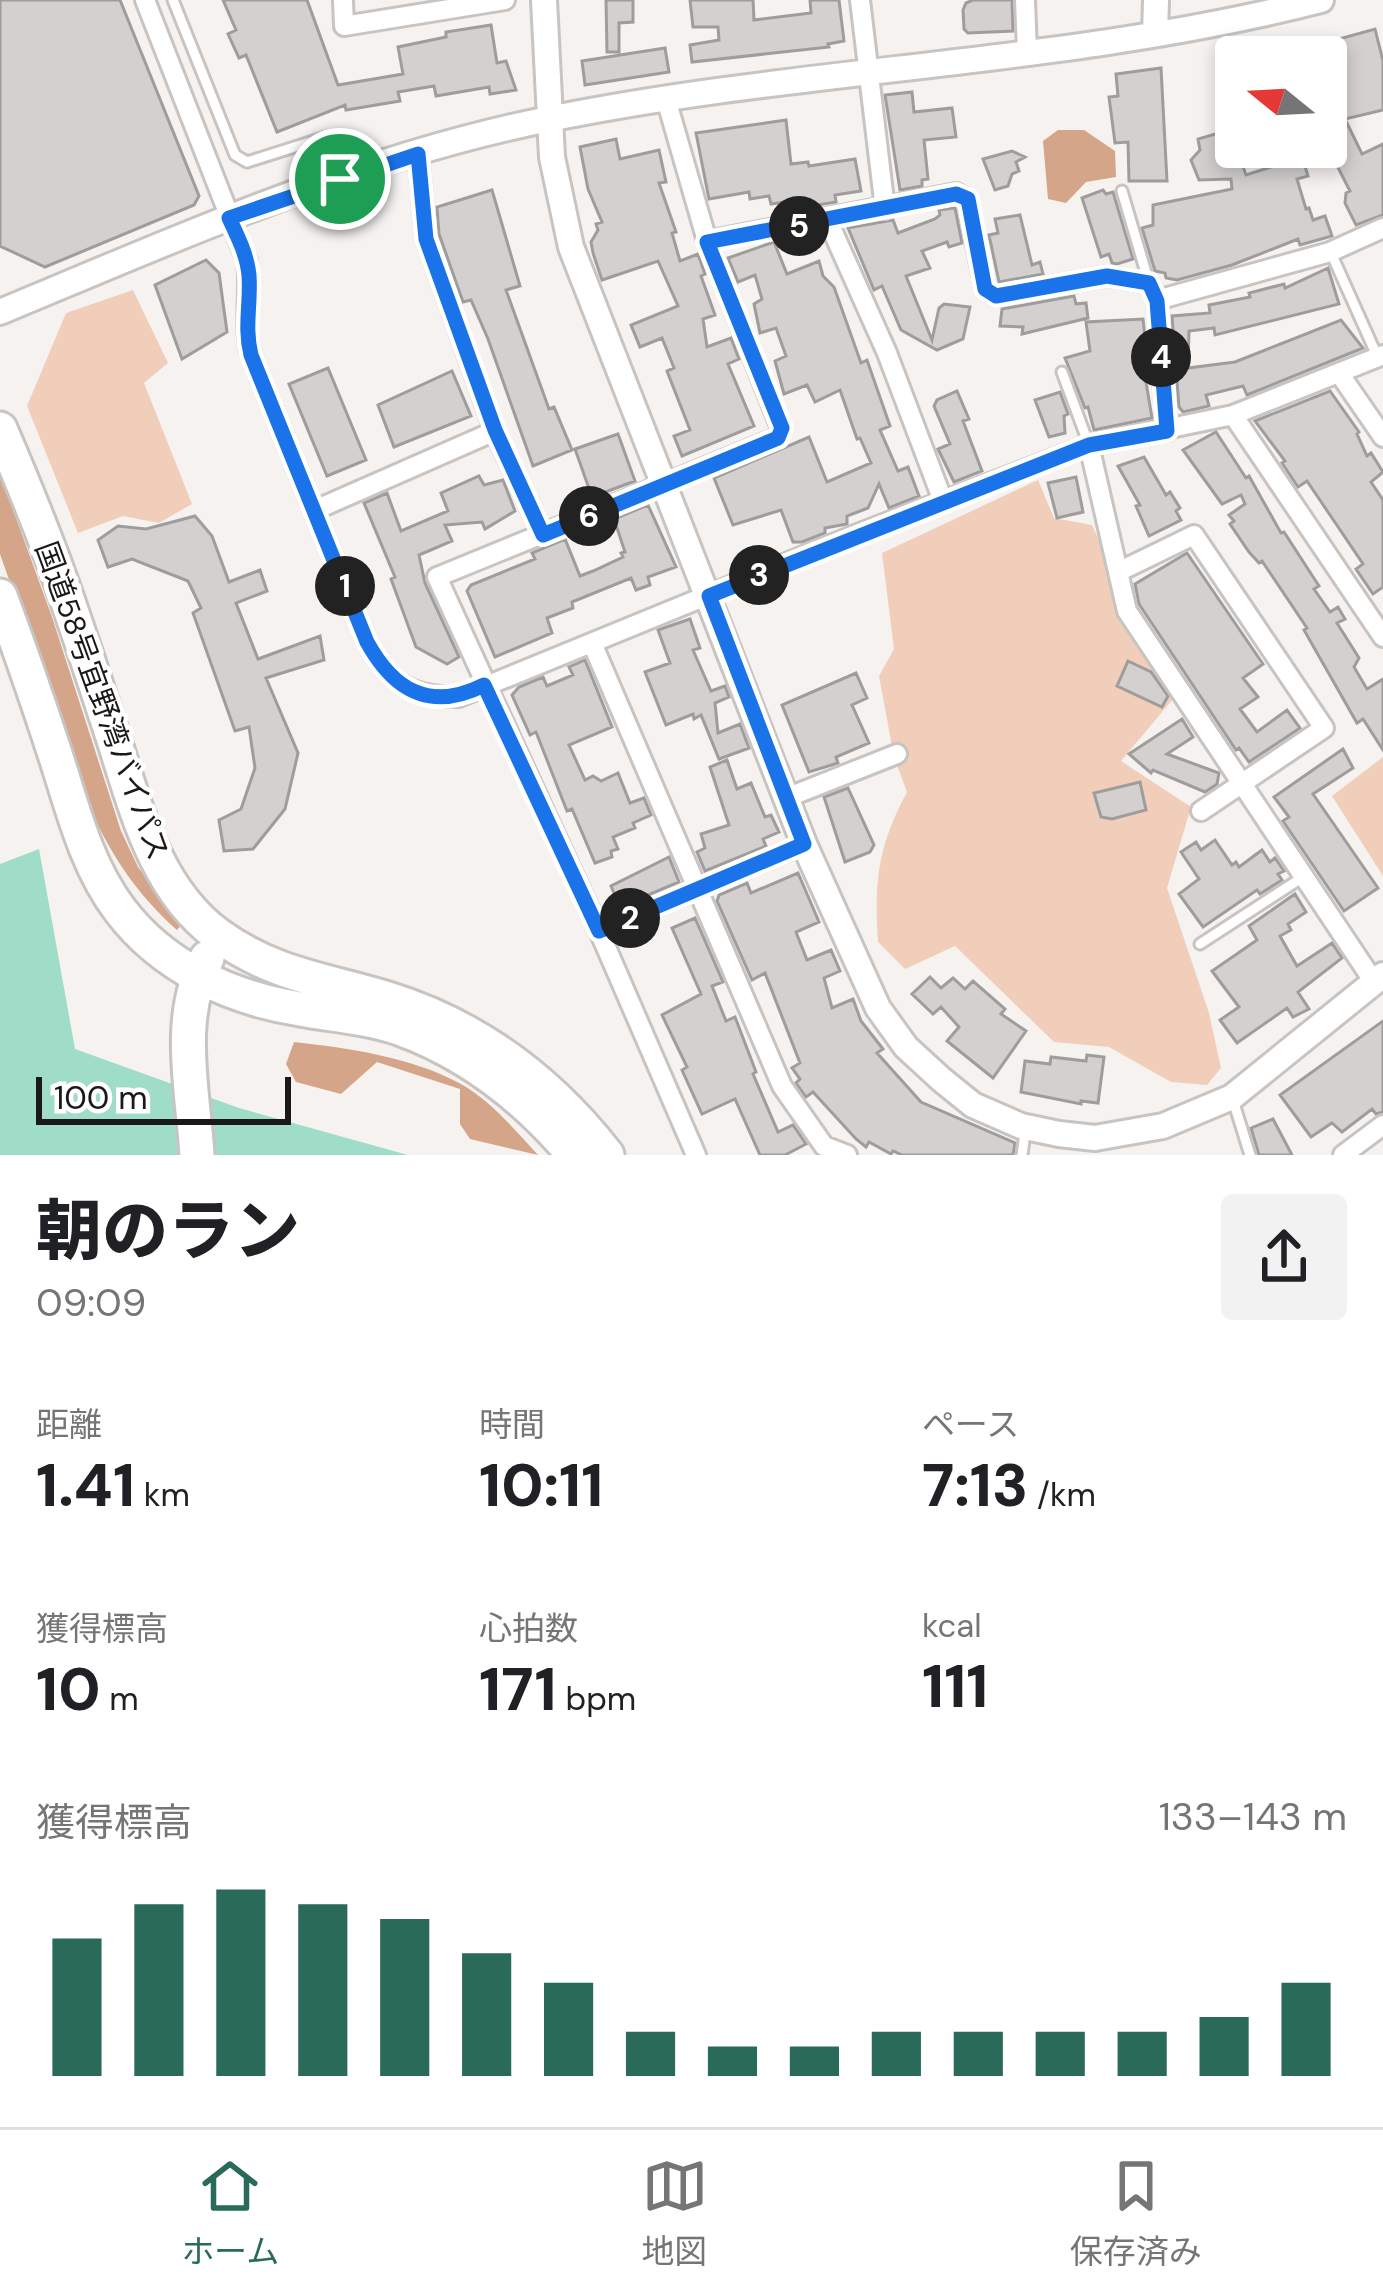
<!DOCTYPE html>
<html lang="ja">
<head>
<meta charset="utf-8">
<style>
  body { margin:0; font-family:"DM Sans","Noto Sans JP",sans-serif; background:#f2f2f2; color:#202124; height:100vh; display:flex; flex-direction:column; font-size:45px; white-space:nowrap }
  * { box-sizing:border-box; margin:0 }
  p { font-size:39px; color:#757577 }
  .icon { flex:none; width:66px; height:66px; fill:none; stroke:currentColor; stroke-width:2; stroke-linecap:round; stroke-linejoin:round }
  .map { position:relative; height:1155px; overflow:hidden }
  .side { display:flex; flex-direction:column; background:#fff; flex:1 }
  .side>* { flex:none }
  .needle { width:78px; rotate:288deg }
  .fabs { position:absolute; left:1215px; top:36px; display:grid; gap:24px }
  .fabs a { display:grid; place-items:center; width:132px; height:132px; border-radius:12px; background:#fff; box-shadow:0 6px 18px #0003; font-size:60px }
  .scale { position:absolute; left:36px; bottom:30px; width:255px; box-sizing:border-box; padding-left:12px; border:6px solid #1a1918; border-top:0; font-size:33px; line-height:42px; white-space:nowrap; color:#1a1918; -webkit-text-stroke:9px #fff; paint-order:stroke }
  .pin { position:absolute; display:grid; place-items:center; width:102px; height:102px; color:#fff; margin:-51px; border:6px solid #fff; border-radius:50%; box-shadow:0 3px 12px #0007 }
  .km { position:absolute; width:60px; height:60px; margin:-30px; border-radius:50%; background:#222; color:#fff; font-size:33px; line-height:60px; text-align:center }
  .round { display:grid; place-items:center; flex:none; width:126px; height:126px; border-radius:12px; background:#f2f2f2 }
  .headline { display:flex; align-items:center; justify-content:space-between; height:204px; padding:0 36px }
  h1 { font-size:66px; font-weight:800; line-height:90px }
  .figures { display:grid; grid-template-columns:repeat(3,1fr); gap:18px; height:204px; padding:12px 36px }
  .figures div { display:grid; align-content:center }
  .figures b { font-size:60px; font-weight:800 }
  .figures small { font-size:33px; font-weight:400 }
  .figures p { font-size:33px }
  .chart { height:336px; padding:24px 36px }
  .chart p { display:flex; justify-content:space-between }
  .chart svg { width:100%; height:216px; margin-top:12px; stroke:#2a6a59; stroke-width:6 }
  .tabs { display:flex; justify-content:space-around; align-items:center; height:168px; border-top:3px solid #e0e0e0; background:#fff; font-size:33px; color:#757577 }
  .tabs a { display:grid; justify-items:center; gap:6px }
  .tabs .selected { color:#2a6a59 }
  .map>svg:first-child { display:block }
  .green { fill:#f1ceba }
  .forest { fill:#d5a589 }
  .water { fill:#9fddc9 }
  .building { fill:#d3d0cf; stroke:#9f9d9b; stroke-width:3 }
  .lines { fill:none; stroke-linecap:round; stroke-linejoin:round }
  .lane-casing { stroke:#c7c4c2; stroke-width:15 }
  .street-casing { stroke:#c7c4c2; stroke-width:24 }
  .secondary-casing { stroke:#c7c4c2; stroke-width:30 }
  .highway-casing { stroke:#c7c4c2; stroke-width:39 }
  .lane { stroke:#fff; stroke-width:9 }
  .street { stroke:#fff; stroke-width:18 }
  .secondary { stroke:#fff; stroke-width:24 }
  .highway { stroke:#fff; stroke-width:33 }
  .route-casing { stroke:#fff; stroke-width:24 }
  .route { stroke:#1a73e8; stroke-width:15 }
  .labels { text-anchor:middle; stroke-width:9; stroke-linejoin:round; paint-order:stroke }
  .street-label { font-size:30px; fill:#1a1918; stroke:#fff }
</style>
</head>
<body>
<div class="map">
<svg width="1383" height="1155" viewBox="0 0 1383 1155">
  <rect width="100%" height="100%" fill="#f5f2f0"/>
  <path class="green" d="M 133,290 L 168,363 L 144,383 L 192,504 L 159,523 L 123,516 L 78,533 L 27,406 L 66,313 Z
    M 1038,480 L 1054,518 L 1092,525 L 1173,699 L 1121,761 L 1191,807 L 1167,888 L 1209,1013 L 1221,1068 L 1207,1085 L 1171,1082 L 1109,1047 L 1054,1042 L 955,946 L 905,969 L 878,942 C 874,881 878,846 907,792 L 894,757 L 879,676 L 894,649 L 882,553 Z
    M 1383,757 L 1383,876 L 1332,796 Z"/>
  <path class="forest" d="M 1058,130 L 1084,130 L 1115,151 L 1116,177 L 1086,182 L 1066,203 L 1048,199 L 1043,141 Z
    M 0,474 L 52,617 L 121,831 L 138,867 L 181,925 L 177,930 C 136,894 109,852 87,802 L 0,554 Z
    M 294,1042 C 348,1048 412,1057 461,1084 C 491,1101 515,1130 538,1155 L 470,1139 L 460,1124 L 460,1089 L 377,1062 L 341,1094 L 296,1082 L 286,1064 Z"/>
  <path class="water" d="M 39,849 L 75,1049 L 239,1108 L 408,1155 L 0,1155 L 0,864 Z"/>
  <path class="building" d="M 0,0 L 120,0 L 199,196 L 194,205 L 45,267 L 0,246 Z
    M 223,0 L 307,0 L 338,85 L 403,74 L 398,47 L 446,37 L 446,32 L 491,25 L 497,63 L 506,61 L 516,90 L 490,94 L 489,87 L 436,96 L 434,86 L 398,92 L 400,101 L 346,110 L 345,105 L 277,132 L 246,55 L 239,58 L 228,34 L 236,30 Z
    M 606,0 L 633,0 L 633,22 L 619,23 L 619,52 L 607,52 Z
    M 690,0 L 753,0 L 754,20 L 811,13 L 810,0 L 839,0 L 844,41 L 828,44 L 829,47 L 692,62 L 690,45 L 719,40 L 718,27 L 693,27 Z
    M 973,0 L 1012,0 L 1013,31 L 968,33 L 964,29 L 963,10 L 966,3 Z
    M 1375,29 L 1383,61 L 1383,110 L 1345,119 L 1362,154 L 1383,144 L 1383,215 L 1356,225 L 1345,203 L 1346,193 L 1350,191 L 1327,146 L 1338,140 L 1326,90 L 1326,57 L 1289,57 L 1288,53 Z
    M 665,48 L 669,72 L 585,85 L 582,61 Z
    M 1161,68 L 1167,181 L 1129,181 L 1128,142 L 1115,143 L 1109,97 L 1118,96 L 1116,74 Z
    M 912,92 L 914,112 L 952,108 L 956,137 L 924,140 L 928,179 L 922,180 L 922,186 L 900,190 L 885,95 Z
    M 786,120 L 791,164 L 808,162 L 809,166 L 855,159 L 861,191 L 835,195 L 836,202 L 793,209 L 792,201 L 771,204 L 769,196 L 750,199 L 749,192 L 709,199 L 696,133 Z
    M 1222,132 L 1226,145 L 1231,143 L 1234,151 L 1237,150 L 1246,175 L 1302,157 L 1308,176 L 1297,179 L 1306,209 L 1309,208 L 1313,220 L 1325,216 L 1332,236 L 1300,245 L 1298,239 L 1232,265 L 1177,280 L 1166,278 L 1165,273 L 1155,271 L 1142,228 L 1153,225 L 1153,205 L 1232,189 L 1231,179 L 1199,180 L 1191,160 L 1200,150 L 1198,139 Z
    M 616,139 L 620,159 L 659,150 L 666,182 L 659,183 L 676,232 L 672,233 L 680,261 L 698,254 L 705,274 L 701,276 L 715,315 L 703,319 L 707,347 L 731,338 L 739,359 L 728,364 L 754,426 L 682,456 L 674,436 L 690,430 L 667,371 L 674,368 L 662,338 L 640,347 L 631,325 L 678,306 L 658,261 L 602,280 L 593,253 L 591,242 L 598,230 L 596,224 L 602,222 L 588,189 L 580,147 Z
    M 1012,151 L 1025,157 L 1016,162 L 1019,171 L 1012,174 L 1008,186 L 995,190 L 983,159 Z
    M 492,190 L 520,286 L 506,290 L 549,409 L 554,407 L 572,450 L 533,466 L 488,339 L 471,300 L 463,302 L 439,234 L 437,207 Z
    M 1103,190 L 1106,194 L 1113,192 L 1133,259 L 1117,264 L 1112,263 L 1109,254 L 1101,257 L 1082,198 Z
    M 955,208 L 962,243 L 949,247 L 947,242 L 922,251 L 930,268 L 906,276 L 932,340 L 939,308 L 944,304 L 970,307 L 963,339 L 937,350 L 901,330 L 882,286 L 874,290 L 848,228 L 893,220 L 898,233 L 935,219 L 940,215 L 939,210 Z
    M 1020,215 L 1032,265 L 1040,262 L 1043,274 L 999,282 L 989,235 L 998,233 L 995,219 Z
    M 774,242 L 787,274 L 819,261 L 823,276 L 834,287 L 861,363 L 867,360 L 890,426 L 880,430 L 898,471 L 908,467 L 919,496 L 889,508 L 879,484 L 868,508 L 847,516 L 847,524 L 825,528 L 825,533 L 802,542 L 793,542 L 781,510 L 733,525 L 714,478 L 809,437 L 827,482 L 871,463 L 860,438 L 857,439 L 840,390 L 815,402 L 807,385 L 784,394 L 775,361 L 786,356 L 776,328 L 760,333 L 754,304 L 762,299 L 755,275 L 738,282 L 728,258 Z
    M 206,260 L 219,273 L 227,332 L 182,359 L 155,285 Z
    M 1328,268 L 1339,304 L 1215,335 L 1214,328 L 1189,331 L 1188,368 L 1235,362 L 1341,320 L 1363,348 L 1247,395 L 1243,386 L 1206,395 L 1209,406 L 1183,412 L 1179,407 L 1172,316 L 1210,313 L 1209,305 L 1250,297 L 1249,293 L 1284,284 L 1285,288 Z
    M 1074,296 L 1076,304 L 1086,303 L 1088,318 L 1022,334 L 1023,327 L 1000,326 L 1002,309 Z
    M 1143,319 L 1149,374 L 1145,376 L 1152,418 L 1094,430 L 1088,407 L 1085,408 L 1065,358 L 1090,351 L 1086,322 Z
    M 328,368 L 366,460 L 327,476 L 289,384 Z
    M 452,371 L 471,416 L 394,447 L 378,405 Z
    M 957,391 L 969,419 L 963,421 L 982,471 L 954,482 L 938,449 L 950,444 L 934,406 L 937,400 Z
    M 1330,391 L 1359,432 L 1357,434 L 1367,456 L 1371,453 L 1383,472 L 1371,482 L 1383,500 L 1383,587 L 1373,594 L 1356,569 L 1363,564 L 1330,515 L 1307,481 L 1298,487 L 1282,463 L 1285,461 L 1255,421 Z
    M 1060,392 L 1068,414 L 1064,416 L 1065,433 L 1049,437 L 1035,400 Z
    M 1216,432 L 1246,478 L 1249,476 L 1281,533 L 1284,532 L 1319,586 L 1314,589 L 1330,612 L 1338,607 L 1345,619 L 1337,623 L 1359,658 L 1354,667 L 1367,689 L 1383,679 L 1383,750 L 1363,719 L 1357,723 L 1304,630 L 1307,628 L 1262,561 L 1259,563 L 1249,552 L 1230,524 L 1234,521 L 1229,515 L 1245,504 L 1241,495 L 1222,504 L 1183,450 Z
    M 618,434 L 635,481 L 592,497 L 575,449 Z
    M 1144,457 L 1166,495 L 1170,492 L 1180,508 L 1176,511 L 1181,520 L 1149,536 L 1136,506 L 1140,505 L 1118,466 Z
    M 479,476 L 484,485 L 503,480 L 515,511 L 485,529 L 482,522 L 445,525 L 452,541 L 419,555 L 425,583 L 459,657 L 447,664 L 416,647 L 391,579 L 395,577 L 364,503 L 387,493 L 401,531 L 448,511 L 441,493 Z
    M 1076,477 L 1083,512 L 1057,518 L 1048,483 Z
    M 648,505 L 676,567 L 648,577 L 650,585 L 636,590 L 631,578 L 572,602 L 573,608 L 547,618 L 552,633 L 495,657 L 467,591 L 471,585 L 535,559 L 532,553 L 565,539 L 580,576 L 593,571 L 623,557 L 621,553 L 625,552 L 614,519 Z
    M 195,516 L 212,536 L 229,582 L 260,570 L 267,591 L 236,603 L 258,659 L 320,636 L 324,660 L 266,678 L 298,753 L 285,809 L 253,849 L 224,851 L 219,820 L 241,809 L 255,768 L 249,727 L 235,731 L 193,613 L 201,608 L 188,581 L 132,559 L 108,567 L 98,540 L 118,526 L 146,529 Z
    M 1187,553 L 1263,664 L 1243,678 L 1258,697 L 1240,709 L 1257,732 L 1287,710 L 1300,728 L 1249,762 L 1239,748 L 1236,750 L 1139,604 L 1135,584 Z
    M 690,619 L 700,648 L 693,650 L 711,691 L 725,686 L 729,697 L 715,703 L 718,733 L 740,724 L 749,748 L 719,759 L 701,715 L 694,719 L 693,714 L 666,725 L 645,672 L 670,663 L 658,630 Z
    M 585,660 L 612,727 L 569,745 L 585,780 L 593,776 L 601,781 L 618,773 L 630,803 L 644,798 L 651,815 L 633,823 L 635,828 L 613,837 L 618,849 L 611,851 L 612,857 L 595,863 L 572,809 L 567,811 L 536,732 L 530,735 L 512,695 L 519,687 L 543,677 L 547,686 L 573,675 L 569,667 Z
    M 1128,661 L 1151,672 L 1168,696 L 1162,707 L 1117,686 Z
    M 856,673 L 867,698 L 852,705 L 869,743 L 836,757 L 838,763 L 809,772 L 782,705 Z
    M 1182,719 L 1193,737 L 1167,754 L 1219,773 L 1217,784 L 1205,792 L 1153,770 L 1151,773 L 1129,754 Z
    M 1343,749 L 1353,768 L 1313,794 L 1378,888 L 1344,911 L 1283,821 L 1289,817 L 1274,797 Z
    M 727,760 L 737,789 L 751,783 L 765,817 L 771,815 L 779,832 L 763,839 L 766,846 L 705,871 L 697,852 L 705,848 L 701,834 L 729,825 L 710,767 Z
    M 1140,782 L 1146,810 L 1112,819 L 1101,817 L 1094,793 Z
    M 848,788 L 874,845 L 870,852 L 845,862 L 824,797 Z
    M 1215,840 L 1232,865 L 1236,862 L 1239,867 L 1262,850 L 1270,862 L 1275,858 L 1284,871 L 1278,874 L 1282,880 L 1260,894 L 1257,890 L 1203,927 L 1179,894 L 1199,879 L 1181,852 L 1196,842 L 1201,850 Z
    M 669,857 L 679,882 L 620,907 L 611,886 Z
    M 798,873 L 819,922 L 796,932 L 807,960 L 831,950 L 840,971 L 824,978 L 832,1008 L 853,999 L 861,1021 L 883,1049 L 877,1053 L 921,1102 L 1015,1143 L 1013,1155 L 902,1155 L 893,1151 L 891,1154 L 869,1142 L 866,1147 L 856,1139 L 813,1092 L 806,1097 L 796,1083 L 800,1079 L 792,1068 L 800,1063 L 765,973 L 752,980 L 717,901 L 719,895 L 747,883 L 751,893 Z
    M 1295,894 L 1306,912 L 1288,924 L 1291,930 L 1280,936 L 1297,966 L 1332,943 L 1342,958 L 1298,992 L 1309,1009 L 1293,1017 L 1287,1008 L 1237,1043 L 1220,1020 L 1239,1007 L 1212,971 L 1257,940 L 1249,926 Z
    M 695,918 L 723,982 L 712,986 L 726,1021 L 735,1017 L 756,1072 L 753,1074 L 778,1132 L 793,1125 L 806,1144 L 785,1155 L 760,1155 L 735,1099 L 702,1114 L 682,1070 L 687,1067 L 662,1015 L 701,994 L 672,928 Z
    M 930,977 L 941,988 L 953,978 L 965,989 L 973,981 L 1005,1009 L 1001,1014 L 1026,1031 L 993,1078 L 947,1041 L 959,1027 L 941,1007 L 933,1014 L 912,994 Z
    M 1383,1021 L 1383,1112 L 1376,1114 L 1372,1109 L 1342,1132 L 1332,1123 L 1311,1137 L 1280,1095 Z
    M 1087,1055 L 1104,1057 L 1098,1103 L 1081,1101 L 1081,1104 L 1021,1092 L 1025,1061 L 1050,1064 L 1051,1057 L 1086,1061 Z
    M 1273,1119 L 1292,1155 L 1259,1155 L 1251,1128 Z"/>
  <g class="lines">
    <g class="lane-casing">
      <path id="lane" d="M 173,0 L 235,155 L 247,162 L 326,137 L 337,173
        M 1122,191 L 1149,283
        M 1331,253 L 1378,358
        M 1062,372 L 1089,445
        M 1200,944 L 1303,877
        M 1232,1097 L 1250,1155
        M 1022,1155 L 1025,1133"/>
    </g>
    <g class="street-casing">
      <path id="street" d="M 145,0 L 247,261 C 251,293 243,323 251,355 L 367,642 C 391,685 411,697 459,697 L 860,533 L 1089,445 L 1233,415 L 1383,355
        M 343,0 L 344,26 L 505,0
        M 860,0 L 885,209
        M 1025,0 L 1027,52
        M 666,99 L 707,241
        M 418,154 L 426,239 L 495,431 L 543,535
        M 828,221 L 887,353 L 943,501
        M 1157,300 L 1330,252 L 1383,228
        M 1339,373 L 1383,437
        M 1233,415 L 1383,637
        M 1089,445 L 1127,611 L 1374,982
        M 315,510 L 495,431
        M 1118,572 L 1194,535 L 1324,728 L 1201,811
        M 592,643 L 782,1086 L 824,1146 L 847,1155
        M 786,798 L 897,754
        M 599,931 L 804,844
        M 696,1155 L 599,931 L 437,577 L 777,438 L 781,428 L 707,241 L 956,193 L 967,199 L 985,289 L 996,296 L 1107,276 L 1149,283 L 1157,300 L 1167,431
        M 1343,1155 L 1383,1125"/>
    </g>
    <g class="secondary-casing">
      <path id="secondary" d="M 544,0 L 552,157 L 571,247 L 804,844 L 878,1008 L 906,1047 L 942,1080 L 973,1105 L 1021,1126 L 1059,1134 L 1095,1138 L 1163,1126 L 1232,1097 L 1383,975
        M 1155,34 L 1156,0
        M 0,312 C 178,238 359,157 549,119 C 804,67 1068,65 1321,0"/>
    </g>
    <g class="highway-casing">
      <path id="highway" d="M 0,429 C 24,485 47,541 67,599 C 83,645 98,691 113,737 C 136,808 155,889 218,935 C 273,975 326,980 388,999 C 478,1027 550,1082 607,1155
        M 0,596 C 19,647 37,699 54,751 C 72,805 85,864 120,910 C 163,967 231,998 300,1009 C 333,1015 367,1017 399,1028 C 468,1053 527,1099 574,1155
        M 197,1155 C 193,1090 175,1019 207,958"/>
    </g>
    <use href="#lane" class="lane"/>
    <use href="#street" class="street"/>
    <use href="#secondary" class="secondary"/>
    <use href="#highway" class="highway"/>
  </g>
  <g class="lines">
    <g class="route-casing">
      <path id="route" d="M 418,154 L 426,239 L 495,430 L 543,535 L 778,438 L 782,428 L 707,242 L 956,194 L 968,199 L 985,289 L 996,296 L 1107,276 L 1149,283 L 1157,301 L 1167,431 L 1089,445 L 709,596 L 804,844 L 599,931 L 484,685 C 430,712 394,691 367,642 L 251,355 C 244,327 251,304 249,275 C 247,255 238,237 229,218 Z"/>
    </g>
    <use href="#route" class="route"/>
  </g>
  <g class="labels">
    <g class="street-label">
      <text transform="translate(102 701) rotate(70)" y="10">国道58号宜野湾バイパス</text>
    </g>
  </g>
</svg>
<div class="fabs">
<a><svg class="needle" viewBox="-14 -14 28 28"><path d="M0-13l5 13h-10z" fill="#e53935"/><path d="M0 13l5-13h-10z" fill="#757577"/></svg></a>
</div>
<div class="scale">100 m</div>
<div class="pin" style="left:340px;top:179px;background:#1e9e55"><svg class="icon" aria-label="arrive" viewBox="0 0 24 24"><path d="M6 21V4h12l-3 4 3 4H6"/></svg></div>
<b class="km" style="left:345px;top:586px">1</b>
<b class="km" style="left:630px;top:918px">2</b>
<b class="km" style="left:759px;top:575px">3</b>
<b class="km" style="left:1161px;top:357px">4</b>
<b class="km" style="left:799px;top:226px">5</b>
<b class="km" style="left:589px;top:516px">6</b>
</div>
<section class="side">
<div class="headline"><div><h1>朝のラン</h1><p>09:09</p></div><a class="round"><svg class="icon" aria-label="share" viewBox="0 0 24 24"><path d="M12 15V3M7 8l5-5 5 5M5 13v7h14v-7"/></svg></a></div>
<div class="figures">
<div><p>距離</p><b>1.41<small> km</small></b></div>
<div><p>時間</p><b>10:11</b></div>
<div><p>ペース</p><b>7:13<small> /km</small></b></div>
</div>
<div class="figures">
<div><p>獲得標高</p><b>10<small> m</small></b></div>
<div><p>心拍数</p><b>171<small> bpm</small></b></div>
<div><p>kcal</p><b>111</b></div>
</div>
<div class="chart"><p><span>獲得標高</span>133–143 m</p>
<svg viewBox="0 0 160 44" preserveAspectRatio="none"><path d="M5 44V16M15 44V9M25 44V6M35 44V9M45 44V12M55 44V19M65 44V25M75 44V35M85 44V38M95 44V38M105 44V35M115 44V35M125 44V35M135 44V35M145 44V32M155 44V25"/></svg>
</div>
</section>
<nav class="tabs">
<a class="selected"><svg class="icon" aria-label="home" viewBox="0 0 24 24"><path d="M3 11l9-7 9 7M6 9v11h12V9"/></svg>ホーム</a>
<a><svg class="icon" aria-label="map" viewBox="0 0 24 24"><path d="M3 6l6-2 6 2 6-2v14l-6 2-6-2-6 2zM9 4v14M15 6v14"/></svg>地図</a>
<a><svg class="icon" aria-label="saved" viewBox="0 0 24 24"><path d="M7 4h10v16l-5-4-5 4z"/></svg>保存済み</a>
</nav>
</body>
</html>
